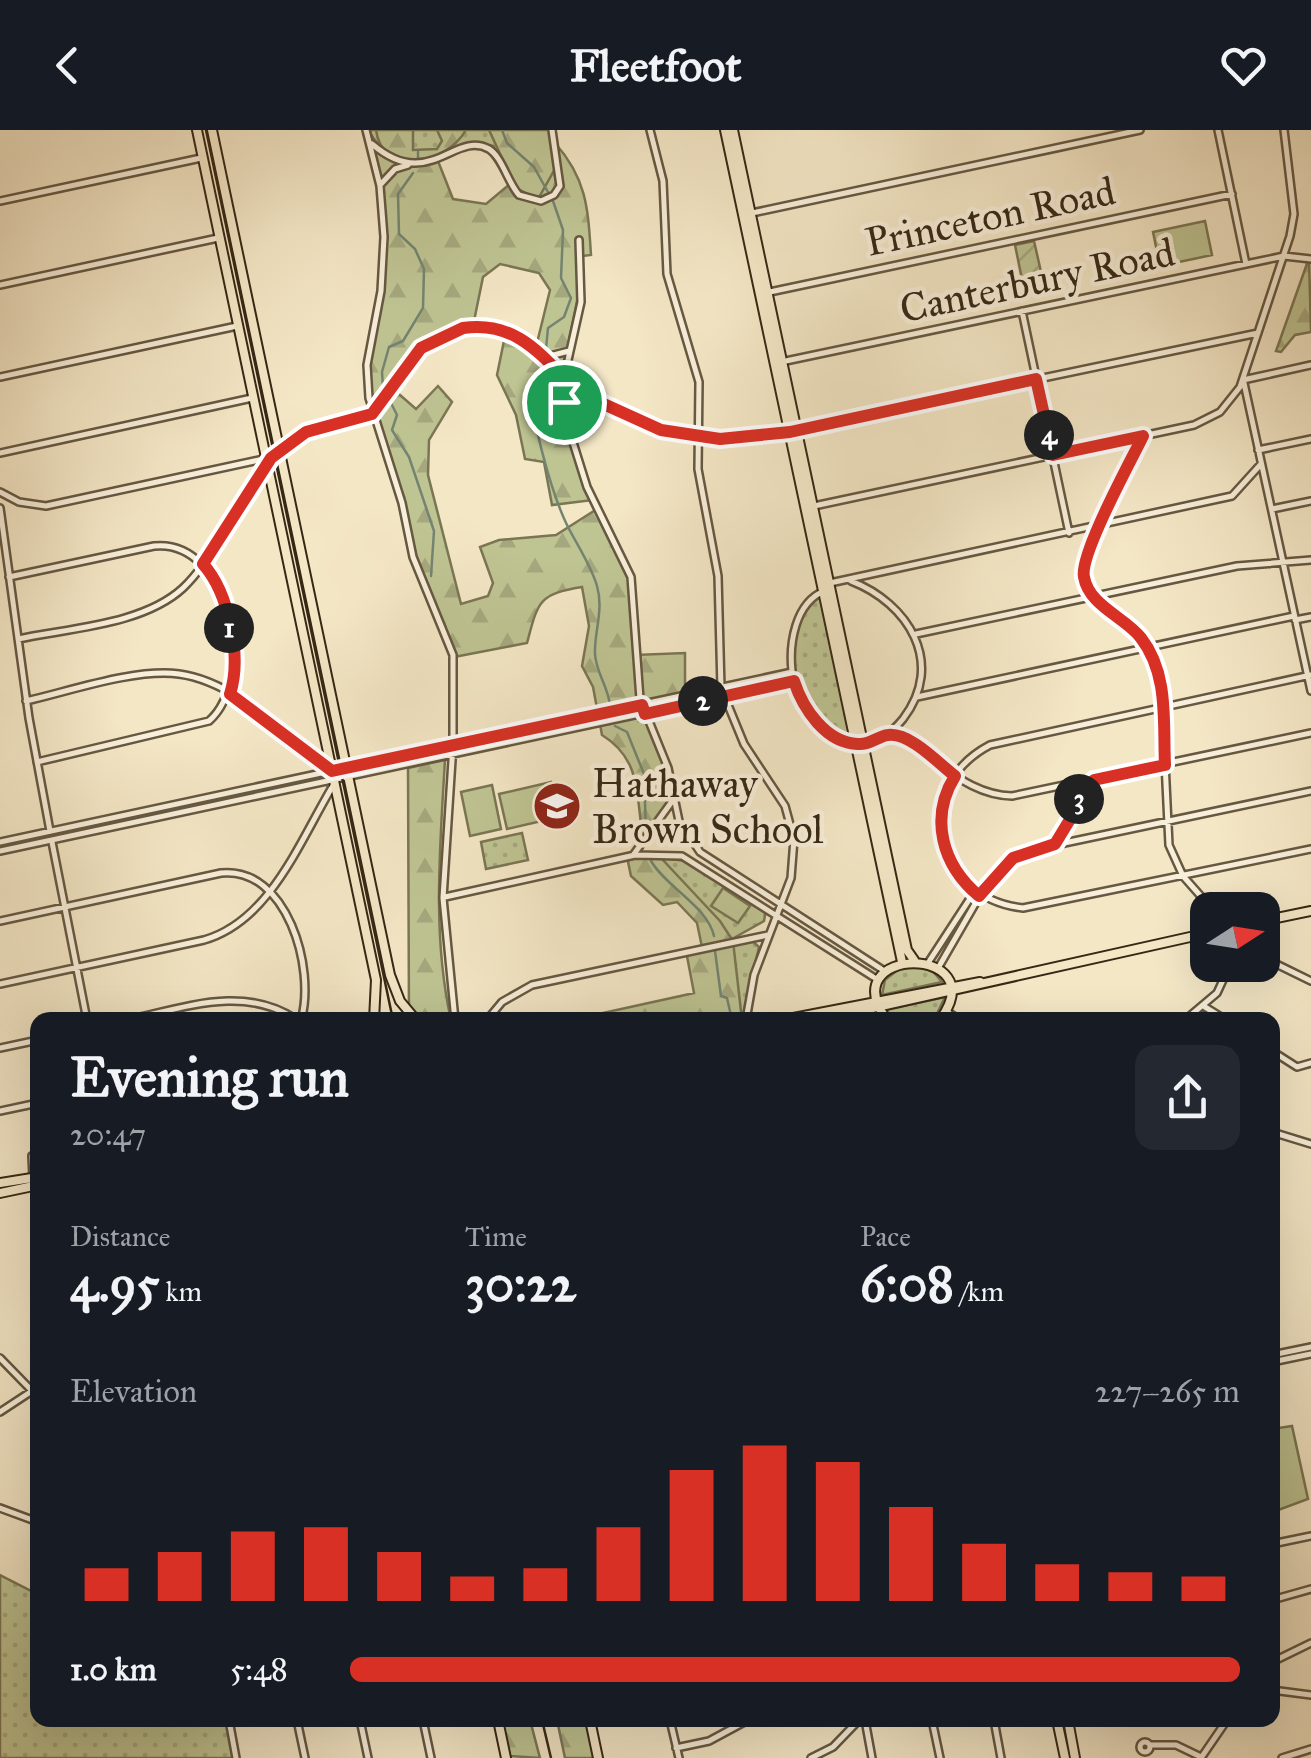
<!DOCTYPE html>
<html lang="en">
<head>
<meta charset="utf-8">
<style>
  body { margin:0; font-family:"IM FELL Great Primer",serif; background:#242831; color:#f1f3f6; height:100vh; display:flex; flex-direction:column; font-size:38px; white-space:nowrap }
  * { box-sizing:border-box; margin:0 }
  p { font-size:32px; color:#9ea1a6 }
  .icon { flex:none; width:55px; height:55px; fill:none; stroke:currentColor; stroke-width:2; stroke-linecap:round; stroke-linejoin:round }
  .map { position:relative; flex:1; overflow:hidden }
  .drawer { position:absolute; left:30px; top:882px; width:1250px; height:715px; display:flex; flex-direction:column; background:#171b24; border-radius:20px; box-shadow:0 10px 40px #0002 }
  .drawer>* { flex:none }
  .needle { width:65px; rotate:78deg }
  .buttons { position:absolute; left:1190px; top:762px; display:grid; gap:20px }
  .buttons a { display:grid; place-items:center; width:90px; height:90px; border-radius:20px; background:#171b24; box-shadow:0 10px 40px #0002; font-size:50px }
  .pin { position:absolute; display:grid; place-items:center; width:85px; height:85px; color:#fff; margin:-42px; border:5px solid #fff; border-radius:50%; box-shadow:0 2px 10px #0007 }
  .km { position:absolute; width:50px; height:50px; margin:-25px; border-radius:50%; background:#222; color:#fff; font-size:28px; line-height:50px; text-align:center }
  .round { display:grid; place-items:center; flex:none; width:105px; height:105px; border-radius:20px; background:#242831 }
  .headline { display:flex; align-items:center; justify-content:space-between; height:170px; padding:0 40px }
  h1 { font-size:55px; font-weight:800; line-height:75px }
  .figures { display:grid; grid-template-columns:repeat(3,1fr); gap:15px; height:170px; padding:10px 40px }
  .figures div { display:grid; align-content:center }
  .figures b { font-size:50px; font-weight:800 }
  .figures small { font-size:28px; font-weight:400 }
  .figures p { font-size:28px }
  .chart { height:280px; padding:20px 40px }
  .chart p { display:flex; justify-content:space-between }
  .chart svg { width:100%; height:180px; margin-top:10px; stroke:#d93025; stroke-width:6 }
  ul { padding:0 40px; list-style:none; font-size:32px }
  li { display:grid; grid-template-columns:160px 120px 1fr; align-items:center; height:75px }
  li i { height:25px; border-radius:12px; background:#d93025 }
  header { display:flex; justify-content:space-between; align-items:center; height:130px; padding:0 40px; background:#171b24; font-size:45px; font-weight:800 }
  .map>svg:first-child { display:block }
  .grass { fill:url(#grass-dots); stroke:#7a7654; stroke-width:2.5 }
  .forest { fill:url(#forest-firs); stroke:#7a7654; stroke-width:2.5 }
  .garden { fill:url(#garden-furrows); stroke:#7a7654; stroke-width:2.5 }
  .pitch { fill:#bfc493; stroke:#7a7654; stroke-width:2.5 }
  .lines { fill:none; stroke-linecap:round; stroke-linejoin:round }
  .stream { stroke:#748471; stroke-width:2.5 }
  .minor-casing { stroke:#665841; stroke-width:10 }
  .major-casing { stroke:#362815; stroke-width:12 }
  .minor { stroke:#f8efda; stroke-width:5 }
  .major { stroke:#f4e7c6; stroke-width:8 }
  .tram { stroke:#362815; stroke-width:2.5 }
  .route-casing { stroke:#fff; stroke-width:20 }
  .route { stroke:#d93025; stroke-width:12 }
  .labels { text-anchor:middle; stroke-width:9; stroke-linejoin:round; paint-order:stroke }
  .street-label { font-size:40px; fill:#362815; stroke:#f8efda }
  .poi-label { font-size:40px; fill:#362815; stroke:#f8efda; text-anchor:start }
</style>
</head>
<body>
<header><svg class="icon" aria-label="back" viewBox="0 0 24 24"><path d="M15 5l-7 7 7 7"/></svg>Fleetfoot<svg class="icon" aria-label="heart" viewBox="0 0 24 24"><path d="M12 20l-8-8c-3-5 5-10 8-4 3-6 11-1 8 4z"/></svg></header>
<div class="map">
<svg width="1311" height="1628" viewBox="0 0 1311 1628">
  <defs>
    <pattern id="grass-dots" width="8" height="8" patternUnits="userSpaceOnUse" patternTransform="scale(2.5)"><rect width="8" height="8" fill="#bfc493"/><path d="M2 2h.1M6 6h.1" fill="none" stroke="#a5a87e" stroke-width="1.8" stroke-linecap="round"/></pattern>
    <pattern id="forest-firs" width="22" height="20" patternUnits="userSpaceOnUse" patternTransform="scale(2.5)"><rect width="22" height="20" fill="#bfc493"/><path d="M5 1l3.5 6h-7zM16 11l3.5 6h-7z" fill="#a5a87e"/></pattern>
    <pattern id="garden-furrows" width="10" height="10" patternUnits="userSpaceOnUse" patternTransform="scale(2.5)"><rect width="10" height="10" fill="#bfc493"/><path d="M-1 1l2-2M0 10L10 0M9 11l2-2" fill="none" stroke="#a5a87e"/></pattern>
  </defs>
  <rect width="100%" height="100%" fill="#f4e7c6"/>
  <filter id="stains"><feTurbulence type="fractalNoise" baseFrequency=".002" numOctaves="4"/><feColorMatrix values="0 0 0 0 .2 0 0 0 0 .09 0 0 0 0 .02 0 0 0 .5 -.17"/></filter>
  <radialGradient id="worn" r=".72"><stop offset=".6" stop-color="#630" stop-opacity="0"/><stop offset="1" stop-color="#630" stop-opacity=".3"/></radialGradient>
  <path class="grass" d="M 369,0 L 550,0 L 558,55 L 549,67 L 538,69 L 505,40 L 493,16 C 469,11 460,23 439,28 C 414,34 379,25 369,0 Z
    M 818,468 L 821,469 L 852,614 C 804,584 766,515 818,468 Z
    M 522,703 L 528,730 L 486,739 L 481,712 Z
    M 661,728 L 686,731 L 766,780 L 764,791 L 732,809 Z
    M 750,809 L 759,817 L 742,890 L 735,858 L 733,813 Z
    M 904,835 L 931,839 L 942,852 L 882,865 L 885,850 Z
    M 945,867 L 934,890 L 892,890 L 885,880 Z
    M 0,1445 L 37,1464 L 38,1590 L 229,1590 L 236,1628 L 0,1628 Z"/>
  <path class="forest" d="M 376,0 L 413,0 L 413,20 L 437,19 L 442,11 L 437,0 L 466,0 C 446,35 382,47 376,0 Z
    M 489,0 L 550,0 L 556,37 L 538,69 L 516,58 Z
    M 370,12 C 390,27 412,39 438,31 L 453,69 L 486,74 L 510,54 L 525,69 L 548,69 L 560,56 L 555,13 C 587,49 588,79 591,125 L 582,126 C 582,168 566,207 564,249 C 562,292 580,331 593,370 L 552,375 L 544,332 L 525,329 L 516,285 L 497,245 L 506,201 L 536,217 L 550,160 L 539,143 L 500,134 L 483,147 L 473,196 C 433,204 415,227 392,258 L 416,279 L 438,256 L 452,272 L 429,310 L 428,345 L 461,474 L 488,466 L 493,453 L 480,417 L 499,410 L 556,405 L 597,379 L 631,447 L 635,525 L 685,523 L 685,566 L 642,576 L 660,616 L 673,666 L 640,721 L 661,728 L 720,791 L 733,811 L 742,890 L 571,890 L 694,863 L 686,821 L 702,817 L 697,793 L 677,772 L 663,775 L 631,746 L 627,727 L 644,713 C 635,669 644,631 602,605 L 593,557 L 582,536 L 589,496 L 582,457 C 538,464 538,472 527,513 L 454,527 L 444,493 L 419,443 L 370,276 L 367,235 L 381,161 L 383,79 Z
    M 1309,128 L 1311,202 L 1295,205 L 1281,222 L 1276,221 Z
    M 445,630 C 440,716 432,806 451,890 L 409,890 L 408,638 Z
    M 502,1590 L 530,1590 L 540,1628 L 510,1626 Z
    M 557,1590 L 587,1590 L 595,1628 L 565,1628 Z"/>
  <path class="garden" d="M 1034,111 L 1044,155 L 1024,159 L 1015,115 Z"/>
  <path class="pitch" d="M 1205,91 L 1212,125 L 1160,136 L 1153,102 Z
    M 551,652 L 559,687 L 507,699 L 499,664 Z
    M 492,655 L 501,699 L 470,706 L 461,662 Z
    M 723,758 L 750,776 L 738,793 L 711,776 Z
    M 1272,1288 L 1279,1298 L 1292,1296 L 1308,1369 L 1273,1382 Z"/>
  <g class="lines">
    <path class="stream" d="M 502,0 L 507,13 L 534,37 L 549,64
      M 418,22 L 418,28
      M 546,219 L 548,198 L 564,187 L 571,168 L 561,148 L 563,100 L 553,71
      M 544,234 L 540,245 L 533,248 C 526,278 553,366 567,395 C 577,415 591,435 597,456 C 604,480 594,502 595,524 C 596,543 608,556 610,575
      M 383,257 L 382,242 L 389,217 L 403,211 L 423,178 L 424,139 L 415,119 L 399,104 L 398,64 L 413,43
      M 389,269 L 397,285 L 392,300 L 409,327 L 434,401 L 431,446
      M 615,596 L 627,602 L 644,644 L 646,701
      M 651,731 C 667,758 707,776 714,806
      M 715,821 L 721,866 L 727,868 L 732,890"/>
    <g class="minor-casing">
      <path id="minor" d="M 366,0 L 380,56 L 384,107 L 381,161 L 367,235 L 369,268 L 402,373 L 413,427 L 453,525 L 453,615 L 443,768 L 455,890
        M 650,0 L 663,51 L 667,144 L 699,252 L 698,339 L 718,446 L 721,558 L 744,614 L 785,676 L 794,709 L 791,748 L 754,845 L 746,890
        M 1218,0 L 1246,134
        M 372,14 C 429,63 454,0 489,19 C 502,27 508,53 519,65 L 541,71 L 554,65 L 560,56 L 552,0
        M 381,54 L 395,39 L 408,35
        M 0,71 L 201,28
        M 752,83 L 1140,0
        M 579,110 L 581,172 L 564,248 L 566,290 L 587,357 L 631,447 L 640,569 L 668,638 L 679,691 L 700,722 L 886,842
        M 0,155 L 218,108
        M 765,163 L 1232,64
        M 1022,181 L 1069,403
        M 546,227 L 569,221
        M 781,232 L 1246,134 L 1284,126 L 1311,129
        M 0,247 L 237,196
        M 1243,250 L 1311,235
        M 1244,253 L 1311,561
        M 565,277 L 584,266
        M 1143,306 C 1130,331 1079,425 1084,448 C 1087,464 1100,474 1112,483 C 1136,502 1154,520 1161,550 L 1169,715 L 1183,746 L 1213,780
        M 1258,320 L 1311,309
        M 0,323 L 252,268
        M 0,362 L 19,372 L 46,376 L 268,328
        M 814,376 L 1194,295 L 1220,282 L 1240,257 L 1290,106 L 1294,84 L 1284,0
        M 0,378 L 29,588 L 50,701
        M 1272,379 L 1311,371
        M 9,447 L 154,416 C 230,408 257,549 209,591 L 37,632
        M 830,453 L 1232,366 L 1261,334
        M 1295,490 L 1311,487
        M 916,504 L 1237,436 L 1311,430
        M 18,509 C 69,498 143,495 183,458 C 201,441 214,418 228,397 C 245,371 260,336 284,317 C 308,297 362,294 374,281 C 403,251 415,210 459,199 C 523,182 551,247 599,274 C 660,307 722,314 790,301 L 1258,203
        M 792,541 C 789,514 795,473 824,461
        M 1311,545 L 990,615 C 908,658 933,768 1023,778 L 1311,719
        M 794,552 L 817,592 L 856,614 C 877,613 890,605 903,589 C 946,533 908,473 851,451
        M 917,567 L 1294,486
        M 26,571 C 70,561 136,538 179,544 C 234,551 287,605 330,636
        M 888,605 C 933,621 962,665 1012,666 L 1311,603
        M 0,712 L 792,542
        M 52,712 L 87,890
        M 1055,715 L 1311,661
        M 0,721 L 794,551
        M 634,724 L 673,670
        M 445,767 L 635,725 L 682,726 L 878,850
        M 0,791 L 221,743 C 287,736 316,839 301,890
        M 1262,827 L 1311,851
        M 928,833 L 969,770 L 979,766
        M 937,840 L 990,748 L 1013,728 L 1055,715 L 1093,650
        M 0,854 L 204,810 C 271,791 301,708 334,654
        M 1205,877 L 1226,890
        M 946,881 L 960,890
        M 127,890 C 184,878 244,854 297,890
        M 487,890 L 502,872 L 532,855 L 768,805
        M 1185,890 L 1217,863 L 1230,835
        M 0,918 L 38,910
        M 1272,921 L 1297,937 L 1311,933
        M 0,981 L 38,973
        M 1272,1002 L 1311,1014
        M 33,1048 L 32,1026 L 38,1025
        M 1272,1225 L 1311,1217
        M 0,1228 L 38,1267
        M 1272,1232 L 1311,1224
        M 0,1282 L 38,1257
        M 0,1378 L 38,1392
        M 1272,1414 L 1311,1406
        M 1272,1470 L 1311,1459
        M 1272,1532 L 1311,1513
        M 1272,1560 L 1311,1565
        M 229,1590 L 236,1628
        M 297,1590 L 305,1628
        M 360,1590 L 368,1628
        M 423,1590 L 431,1628
        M 670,1590 L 679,1628
        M 865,1590 L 872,1628
        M 932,1590 L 940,1628
        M 994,1590 L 1001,1628
        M1140 1617a5 5 0 1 1 10 0a5 5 0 1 1-10 0Z
        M 1150,1615 L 1176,1615 L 1201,1627
        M 676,1618 L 709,1611 L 748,1590
        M 811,1628 L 833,1617 L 859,1590
        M 1201,1628 L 1227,1590
        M 1282,1628 L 1311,1619"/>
    </g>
    <g class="major-casing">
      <path id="major" d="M 197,0 L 376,850 L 374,890
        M 212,0 L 390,845 L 400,871 L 416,890
        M 725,0 L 902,832
        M 733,0 L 907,820 L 914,830
        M 1262,791 L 1311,781
        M 783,890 L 980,852
        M 819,890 L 1208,803
        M 887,890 C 831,815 996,814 940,890
        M 0,1053 L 38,1047
        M 0,1063 L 38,1055
        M 498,1590 L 506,1628
        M 590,1590 L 598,1628
        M 1057,1590 L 1065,1628
        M 1068,1590 L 1075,1628"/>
    </g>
    <use href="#minor" class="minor"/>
    <use href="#major" class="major"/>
    <path class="tram" d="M 206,0 L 393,890
      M 542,1590 L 551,1628"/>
  </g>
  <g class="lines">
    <g class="route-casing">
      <path id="route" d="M 463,198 C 509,191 535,217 564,248 L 565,277 L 586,266 L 661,300 L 720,309 L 790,302 L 1036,249 L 1053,325 L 1143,306 C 1131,331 1079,425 1084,447 C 1089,476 1125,487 1141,508 C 1169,544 1163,592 1165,635 L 1094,650 L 1055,714 L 1013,728 L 979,766 C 942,735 929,688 955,646 C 939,634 910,602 888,605 C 878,606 871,615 858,614 C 826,613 803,579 794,551 L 645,584 L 642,575 L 332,641 L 230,564 C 242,527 229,463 203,434 L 271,328 L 306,302 L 372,284 L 421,218 Z"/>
    </g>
    <use href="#route" class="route"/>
  </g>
  <defs>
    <g id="school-disc" transform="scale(2.5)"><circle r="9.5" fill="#8f2418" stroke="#f8efda"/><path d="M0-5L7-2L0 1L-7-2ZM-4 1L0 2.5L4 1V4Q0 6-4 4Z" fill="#fff"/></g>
  </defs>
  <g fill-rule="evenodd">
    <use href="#school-disc" x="557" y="676"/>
  </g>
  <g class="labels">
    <g class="street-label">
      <text transform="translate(990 86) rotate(-12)" y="14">Princeton Road</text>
      <text transform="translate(1037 150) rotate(-12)" y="14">Canterbury Road</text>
    </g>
    <g class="poi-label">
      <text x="592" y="667">Hathaway<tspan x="592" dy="46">Brown School</tspan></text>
    </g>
  </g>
  <rect width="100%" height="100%" filter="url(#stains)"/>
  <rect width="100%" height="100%" fill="url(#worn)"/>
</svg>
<div class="buttons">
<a><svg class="needle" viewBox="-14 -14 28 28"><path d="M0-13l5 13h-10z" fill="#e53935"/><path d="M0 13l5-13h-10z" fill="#9ea1a6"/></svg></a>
</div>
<div class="pin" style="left:564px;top:272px;background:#1e9e55"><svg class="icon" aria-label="arrive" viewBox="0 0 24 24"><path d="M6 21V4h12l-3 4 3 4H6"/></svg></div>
<b class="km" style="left:229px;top:498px">1</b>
<b class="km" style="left:703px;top:571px">2</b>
<b class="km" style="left:1079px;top:669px">3</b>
<b class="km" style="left:1049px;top:305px">4</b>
<section class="drawer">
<div class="headline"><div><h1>Evening run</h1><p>20:47</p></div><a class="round"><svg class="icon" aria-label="share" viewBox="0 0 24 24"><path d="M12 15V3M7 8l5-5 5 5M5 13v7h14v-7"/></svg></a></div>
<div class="figures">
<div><p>Distance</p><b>4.95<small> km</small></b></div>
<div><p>Time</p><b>30:22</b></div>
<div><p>Pace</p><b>6:08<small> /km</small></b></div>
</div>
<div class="chart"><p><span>Elevation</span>227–265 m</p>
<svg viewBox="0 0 160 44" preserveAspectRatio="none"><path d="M5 44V36M15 44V32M25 44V27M35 44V26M45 44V32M55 44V38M65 44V36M75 44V26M85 44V12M95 44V6M105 44V10M115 44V21M125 44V30M135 44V35M145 44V37M155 44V38"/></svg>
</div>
<ul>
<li><b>1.0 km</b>5:48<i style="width:100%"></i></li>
</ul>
</section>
</div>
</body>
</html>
